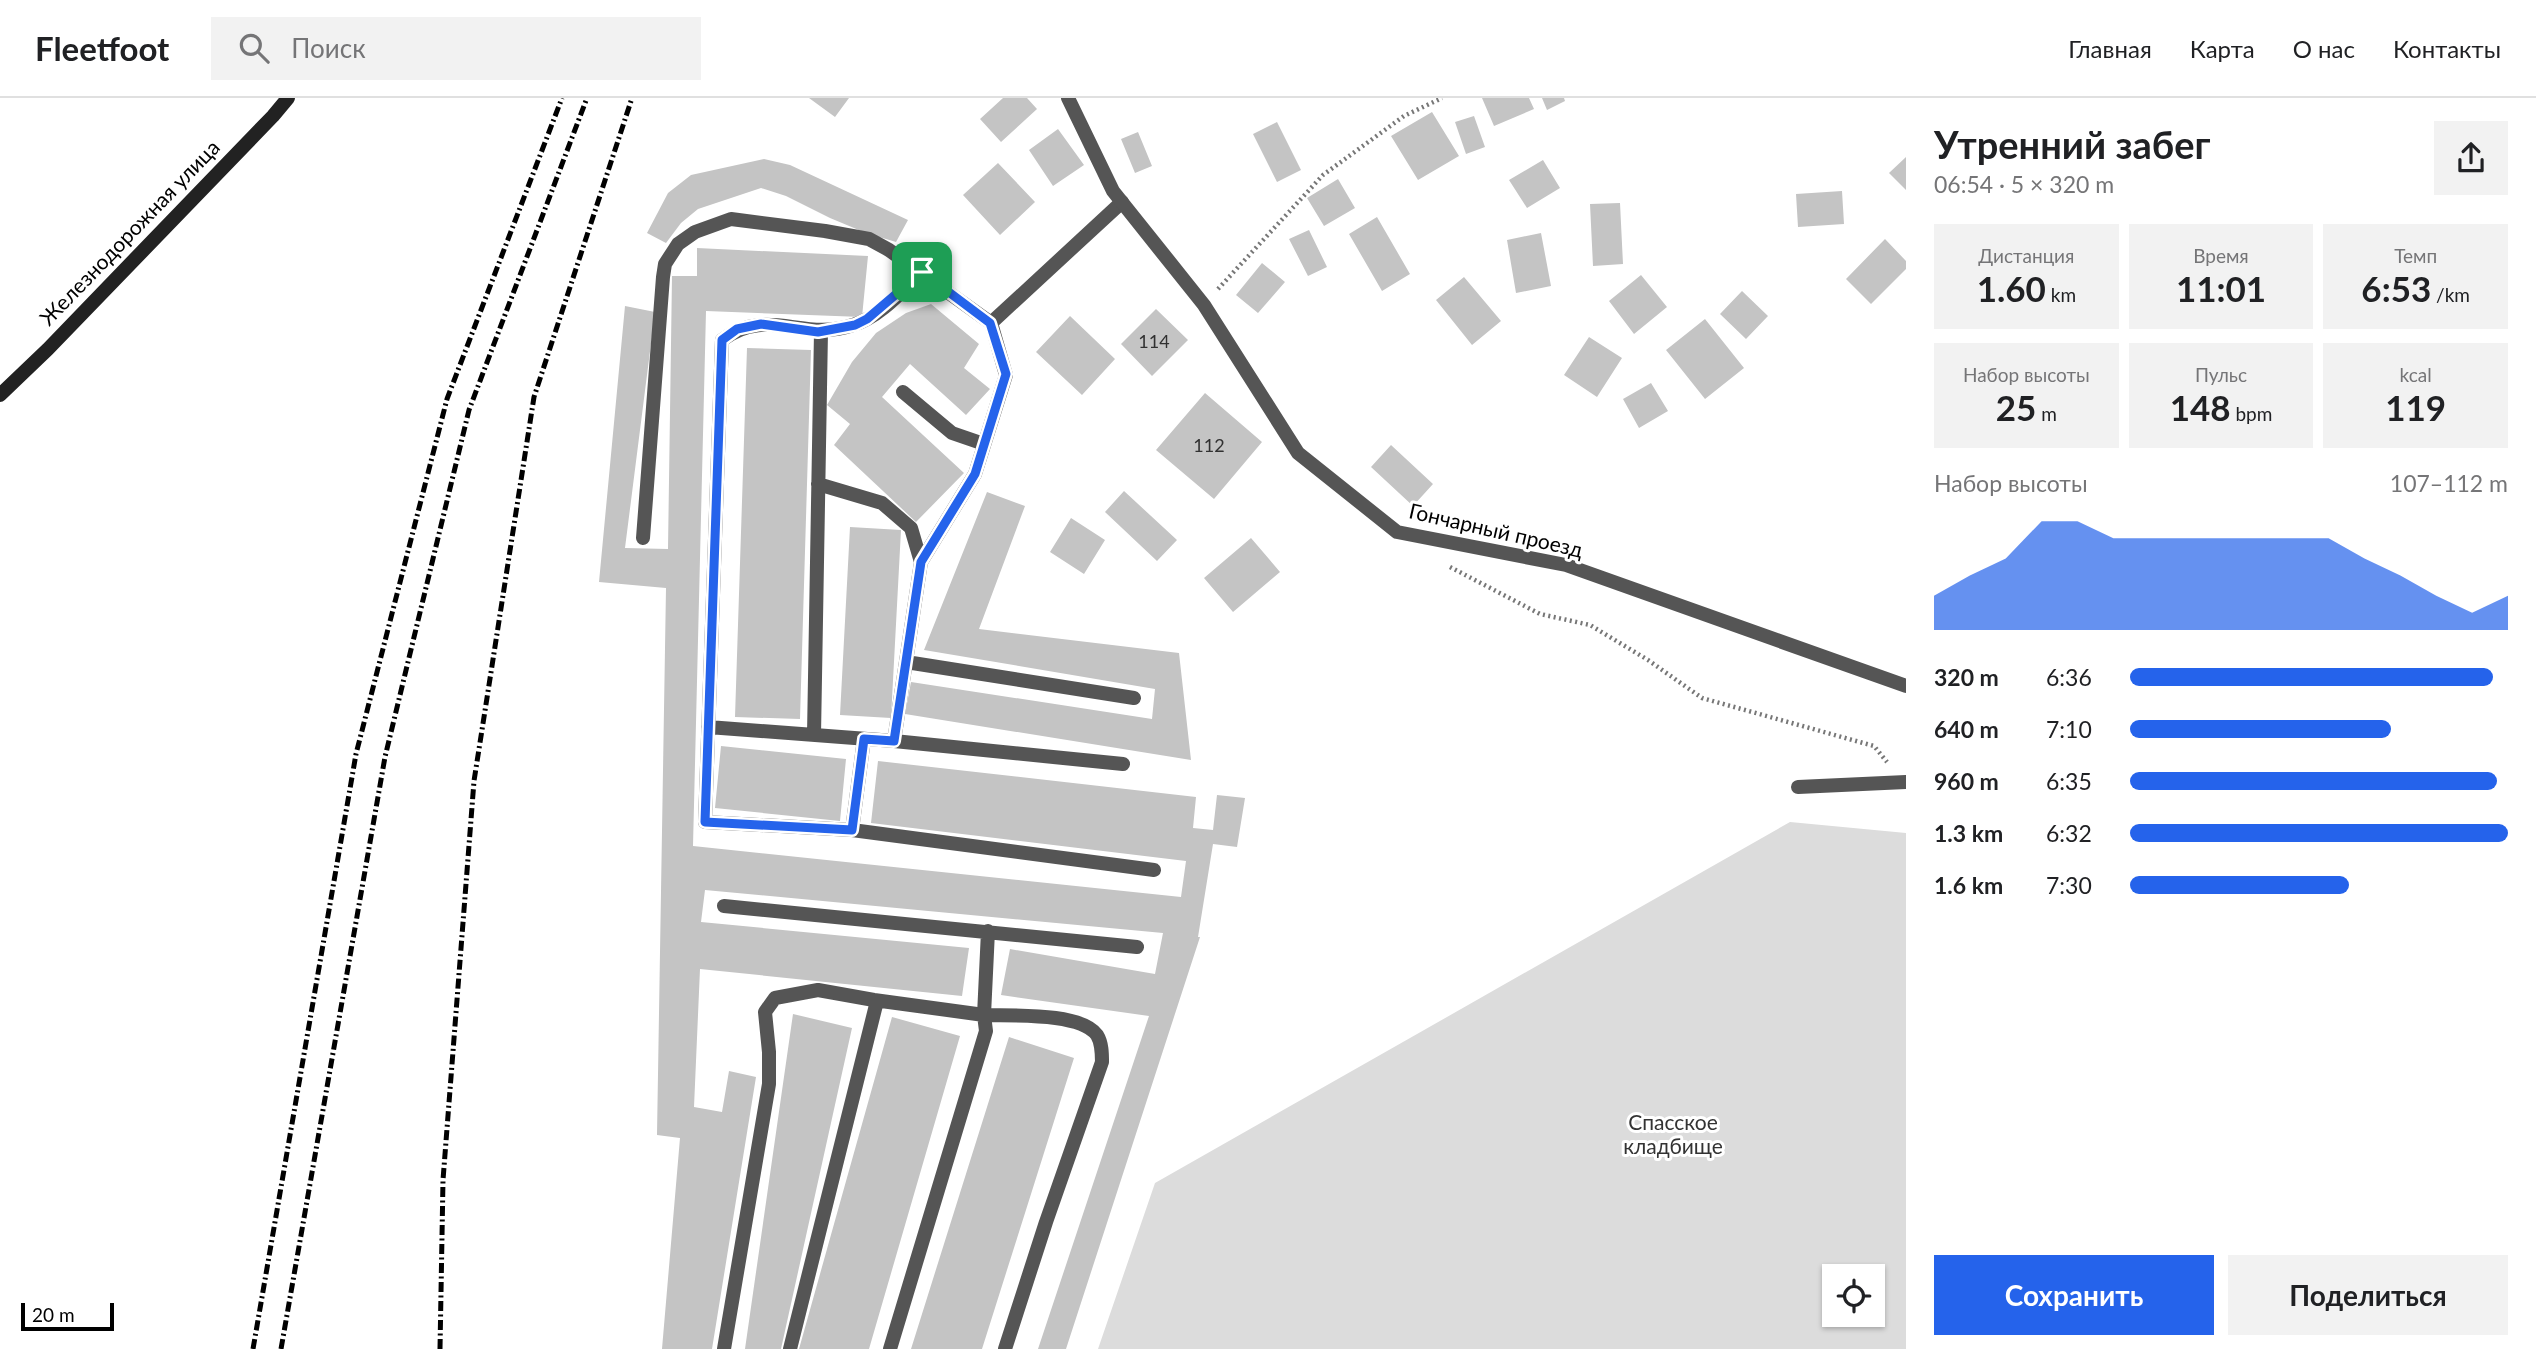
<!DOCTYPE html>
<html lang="ru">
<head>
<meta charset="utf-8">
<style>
  body { margin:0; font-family:Lato,sans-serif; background:#f2f2f2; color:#202124; height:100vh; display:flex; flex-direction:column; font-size:26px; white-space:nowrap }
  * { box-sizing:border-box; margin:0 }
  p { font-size:23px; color:#757577 }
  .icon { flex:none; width:38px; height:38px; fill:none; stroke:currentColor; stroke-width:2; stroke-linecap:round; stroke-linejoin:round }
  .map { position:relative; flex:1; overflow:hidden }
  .details { display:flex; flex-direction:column; background:#fff; width:630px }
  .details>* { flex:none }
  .tools { position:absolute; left:1822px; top:1166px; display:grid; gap:14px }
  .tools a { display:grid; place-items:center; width:63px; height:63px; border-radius:0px; background:#fff; box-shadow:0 2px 5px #0004; font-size:35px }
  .scale { position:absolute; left:21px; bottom:18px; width:93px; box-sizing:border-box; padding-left:7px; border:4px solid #000; border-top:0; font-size:19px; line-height:24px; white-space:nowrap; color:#000; -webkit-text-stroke:5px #fff; paint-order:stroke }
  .pin { position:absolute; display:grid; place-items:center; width:60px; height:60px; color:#fff; margin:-30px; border-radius:14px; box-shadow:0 4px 10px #0006 }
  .round { display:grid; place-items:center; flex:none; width:74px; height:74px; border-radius:0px; background:#f2f2f2 }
  .overview { display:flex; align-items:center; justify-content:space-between; height:119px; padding:0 28px }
  h1 { font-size:38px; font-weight:700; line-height:52px }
  .stats { display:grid; grid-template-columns:repeat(3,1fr); gap:10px; height:119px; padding:7px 28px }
  .stats div { display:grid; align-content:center; border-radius:0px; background:#f2f2f2; text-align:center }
  .stats b { font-size:35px; font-weight:700 }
  .stats small { font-size:19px; font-weight:400 }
  .stats p { font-size:19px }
  .chart { height:196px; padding:14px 28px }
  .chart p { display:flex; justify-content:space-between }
  .chart svg { width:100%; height:126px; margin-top:7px; fill:#2563eb; opacity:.7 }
  .button { display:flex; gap:14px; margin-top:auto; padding:14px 28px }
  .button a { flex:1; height:80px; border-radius:0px; background:#2563eb; color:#fff; font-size:28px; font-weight:700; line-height:80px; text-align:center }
  .button a+a { background:#f2f2f2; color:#202124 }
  ul { padding:0 28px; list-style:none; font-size:23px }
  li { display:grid; grid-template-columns:112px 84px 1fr; align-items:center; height:52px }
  li i { height:18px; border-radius:9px; background:#2563eb }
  header { display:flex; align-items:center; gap:42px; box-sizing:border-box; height:98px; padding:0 35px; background:#fff; border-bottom:2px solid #e0e0e0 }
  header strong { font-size:33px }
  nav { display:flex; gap:38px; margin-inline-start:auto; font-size:24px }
  .search { width:490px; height:63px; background:#f2f2f2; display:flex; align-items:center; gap:18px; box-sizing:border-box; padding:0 24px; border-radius:0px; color:#757577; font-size:26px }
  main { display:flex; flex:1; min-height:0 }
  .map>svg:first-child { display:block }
  .green { fill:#dcdcdc; fill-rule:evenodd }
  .building { fill:#c4c4c4 }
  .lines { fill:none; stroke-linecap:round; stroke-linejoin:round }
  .path { stroke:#777; stroke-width:4.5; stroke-dasharray:2 3.5; stroke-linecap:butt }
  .lane { stroke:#555; stroke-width:14 }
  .street { stroke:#555; stroke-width:14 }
  .secondary { stroke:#222; stroke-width:14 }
  .rail { stroke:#000; stroke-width:5; stroke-dasharray:10 3.5 2 3.5; stroke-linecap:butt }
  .route-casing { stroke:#fff; stroke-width:14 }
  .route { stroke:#2563eb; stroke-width:9 }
  .labels { text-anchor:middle; stroke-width:6; stroke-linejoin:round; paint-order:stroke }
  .number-label { font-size:18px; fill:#313131 }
  .street-label { font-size:21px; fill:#000; stroke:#fff }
  .park-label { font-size:21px; fill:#333; stroke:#fff }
</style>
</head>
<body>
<header>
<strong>Fleetfoot</strong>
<div class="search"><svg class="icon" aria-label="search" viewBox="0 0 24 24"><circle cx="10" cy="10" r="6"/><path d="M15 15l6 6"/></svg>Поиск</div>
<nav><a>Главная</a><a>Карта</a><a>О нас</a><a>Контакты</a></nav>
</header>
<main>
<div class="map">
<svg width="1906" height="1251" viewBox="0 0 1906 1251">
  <rect width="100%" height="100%" fill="#fff"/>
  <path class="green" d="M 1790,724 L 1906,735 L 1906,1251 L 1098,1251 L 1155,1085 ZM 1834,1178 L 1872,1178 L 1872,1216 L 1834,1216 Z"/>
  <path class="building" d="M 809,0 L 849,0 L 835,19 Z
    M 1003,0 L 1027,0 L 1037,11 L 1001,44 L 980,21 Z
    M 1482,0 L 1529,0 L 1534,11 L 1494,28 Z
    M 1542,0 L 1564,0 L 1565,3 L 1547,12 Z
    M 1432,14 L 1459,58 L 1418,82 L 1391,38 Z
    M 1474,18 L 1485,49 L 1466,56 L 1455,24 Z
    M 1277,24 L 1301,72 L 1277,84 L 1253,36 Z
    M 1058,31 L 1084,67 L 1053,88 L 1029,52 Z
    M 1138,34 L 1152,68 L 1135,75 L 1121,41 Z
    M 1906,59 L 1906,92 L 1889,75 Z
    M 764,61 L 790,67 L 908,122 L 896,144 L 866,135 L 830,120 L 786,98 L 761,90 L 698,111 L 681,125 L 666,145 L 647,135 L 668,95 L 691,77 Z
    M 1543,62 L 1560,90 L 1527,110 L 1509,82 Z
    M 998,65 L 1035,104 L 1000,137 L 963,97 Z
    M 1338,81 L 1355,110 L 1324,128 L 1307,100 Z
    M 1842,93 L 1844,126 L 1798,129 L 1796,96 Z
    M 1620,105 L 1623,166 L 1593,168 L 1590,106 Z
    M 1377,119 L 1410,176 L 1382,193 L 1349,136 Z
    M 1309,132 L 1327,169 L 1308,178 L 1289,141 Z
    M 1541,135 L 1551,188 L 1516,195 L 1507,142 Z
    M 1885,141 L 1906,163 L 1906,171 L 1871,206 L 1846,181 Z
    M 697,150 L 868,158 L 862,219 L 706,213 L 693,748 L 1181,799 L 1186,763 L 871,725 L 878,663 L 1196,699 L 1193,730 L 1213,732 L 1217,697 L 1245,700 L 1237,749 L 1213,746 L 1198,839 L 1200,839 L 1066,1251 L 1038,1251 L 1149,918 L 1001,897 L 1010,851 L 1155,876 L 1163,835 L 705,792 L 701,824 L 969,850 L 962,898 L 700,871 L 694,1009 L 722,1014 L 729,973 L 756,979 L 712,1251 L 662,1251 L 680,1040 L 657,1037 L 666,490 L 599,484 L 625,208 L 655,214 L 625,450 L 668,451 L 672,178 L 697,178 Z
    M 1262,165 L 1285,184 L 1258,215 L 1236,197 Z
    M 1641,177 L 1667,209 L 1634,236 L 1609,203 Z
    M 1464,179 L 1501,223 L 1472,247 L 1436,202 Z
    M 1742,193 L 1768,218 L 1746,241 L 1720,216 Z
    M 931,206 L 979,246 L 964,270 L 990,291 L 966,317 L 910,266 L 882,299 L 964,375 L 916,424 L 834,347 L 850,326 L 827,307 L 852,264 L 876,235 L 906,215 Z
    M 1156,211 L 1188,242 L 1152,278 L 1121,246 Z
    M 1070,218 L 1115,261 L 1082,297 L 1036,254 Z
    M 1705,221 L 1744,270 L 1705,301 L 1666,252 Z
    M 1589,239 L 1622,260 L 1597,299 L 1564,277 Z
    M 747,250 L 811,252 L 800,621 L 735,619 Z
    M 1651,285 L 1668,313 L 1639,330 L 1623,301 Z
    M 1205,295 L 1262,344 L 1214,401 L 1156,352 Z
    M 1391,347 L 1433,386 L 1413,408 L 1371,369 Z
    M 1124,393 L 1177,442 L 1157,463 L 1105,414 Z
    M 987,394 L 1025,408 L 979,531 L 1179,555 L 1191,662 L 905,616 L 911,584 L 1152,621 L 1155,591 L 924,552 Z
    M 1071,420 L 1105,442 L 1084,476 L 1050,454 Z
    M 850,429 L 901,432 L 891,620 L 840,617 Z
    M 1251,440 L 1280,474 L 1233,514 L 1204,480 Z
    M 721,648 L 846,661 L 840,723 L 715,710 Z
    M 793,916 L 852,930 L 781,1251 L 745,1251 Z
    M 892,919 L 960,938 L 869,1251 L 799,1251 Z
    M 1009,939 L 1074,960 L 982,1251 L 911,1251 Z"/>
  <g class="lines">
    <path class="path" d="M 1218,191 L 1323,77 L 1404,18 L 1442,0
      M 1450,469 L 1540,516 L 1590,527 L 1648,562 L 1702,600 L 1874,648 L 1887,664"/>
    <path class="lane" d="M 922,174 C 902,193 880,219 853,227 C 803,244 766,208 722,242 L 705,724 L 852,732 L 1154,772
      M 991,225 L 1006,277 L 975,376 L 921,464 L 894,643 L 1123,666
      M 903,294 L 952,335 L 984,346
      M 818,386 L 882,405 L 911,430 L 921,464
      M 643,440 L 663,179 L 665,166 L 678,146 L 695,134 L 731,121 L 825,133 L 869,141 L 889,152 L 991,225 L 1122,104
      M 906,564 L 1134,600
      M 708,629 L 894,643
      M 814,637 L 821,233
      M 1798,689 L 1906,684
      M 852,732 L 864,641
      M 724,808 L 1137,849
      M 724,1251 L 769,986 L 769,954 L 765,914 L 775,900 L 818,892 L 874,902 L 984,917 L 988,833
      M 790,1251 L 877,903
      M 890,1251 L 986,933 L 984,917 C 1011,918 1081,914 1097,937 C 1102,945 1102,956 1102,964 L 1046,1124 L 1005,1251"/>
    <path class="street" d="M 1068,0 L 1113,93 L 1204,207 L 1298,355 L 1397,434 L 1566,467 L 1906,588"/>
    <path class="secondary" d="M 0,297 L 48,251 L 273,18 L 288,0"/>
    <path class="rail" d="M 253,1251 L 356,656 L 447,301 L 562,0
      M 281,1251 L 385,659 L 469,312 L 587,0
      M 440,1251 L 443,1082 L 474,683 L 534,299 L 632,0"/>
  </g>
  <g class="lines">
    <g class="route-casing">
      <path id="route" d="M 922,174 L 990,225 L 1006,276 L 975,376 L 921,464 L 894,643 L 864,641 L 852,732 L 705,724 L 722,242 L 737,231 L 761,226 L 818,234 L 855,227 L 867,221 Z"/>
    </g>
    <use href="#route" class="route"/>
  </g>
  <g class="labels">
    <g class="number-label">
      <text x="1154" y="250">114</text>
      <text x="1209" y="354">112</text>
    </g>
    <g class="street-label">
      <text transform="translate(130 135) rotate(-46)" y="7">Железнодорожная улица</text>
      <text transform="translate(1496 433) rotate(13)" y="7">Гончарный проезд</text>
    </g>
    <g class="park-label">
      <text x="1673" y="1032">Спасское<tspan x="1673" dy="24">кладбище</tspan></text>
    </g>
  </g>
</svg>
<div class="tools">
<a><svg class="icon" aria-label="locate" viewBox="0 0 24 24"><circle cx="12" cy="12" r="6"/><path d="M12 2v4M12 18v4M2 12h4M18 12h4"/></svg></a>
</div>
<div class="scale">20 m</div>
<div class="pin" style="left:922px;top:174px;background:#1e9e55"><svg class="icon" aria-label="arrive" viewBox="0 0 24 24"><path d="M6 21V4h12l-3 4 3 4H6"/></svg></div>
</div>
<section class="details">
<div class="overview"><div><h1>Утренний забег</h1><p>06:54 · 5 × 320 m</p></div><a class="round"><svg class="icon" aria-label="share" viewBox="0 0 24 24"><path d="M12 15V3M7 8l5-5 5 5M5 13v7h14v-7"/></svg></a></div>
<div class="stats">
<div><p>Дистанция</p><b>1.60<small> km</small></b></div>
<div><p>Время</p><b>11:01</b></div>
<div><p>Темп</p><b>6:53<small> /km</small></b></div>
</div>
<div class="stats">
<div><p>Набор высоты</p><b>25<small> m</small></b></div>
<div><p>Пульс</p><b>148<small> bpm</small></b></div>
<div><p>kcal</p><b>119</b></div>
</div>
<div class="chart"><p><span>Набор высоты</span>107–112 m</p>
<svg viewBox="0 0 160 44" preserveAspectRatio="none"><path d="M0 44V32L10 25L20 19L30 6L40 6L50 12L60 12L70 12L80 12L90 12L100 12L110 12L120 19L130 25L140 32L150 38L160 32V44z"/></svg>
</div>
<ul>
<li><b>320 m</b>6:36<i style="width:96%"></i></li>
<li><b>640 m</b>7:10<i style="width:69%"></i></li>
<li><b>960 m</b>6:35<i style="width:97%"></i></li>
<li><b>1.3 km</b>6:32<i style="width:100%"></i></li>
<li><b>1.6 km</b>7:30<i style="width:58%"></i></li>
</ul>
<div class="button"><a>Сохранить</a><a>Поделиться</a></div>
</section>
</main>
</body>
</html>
